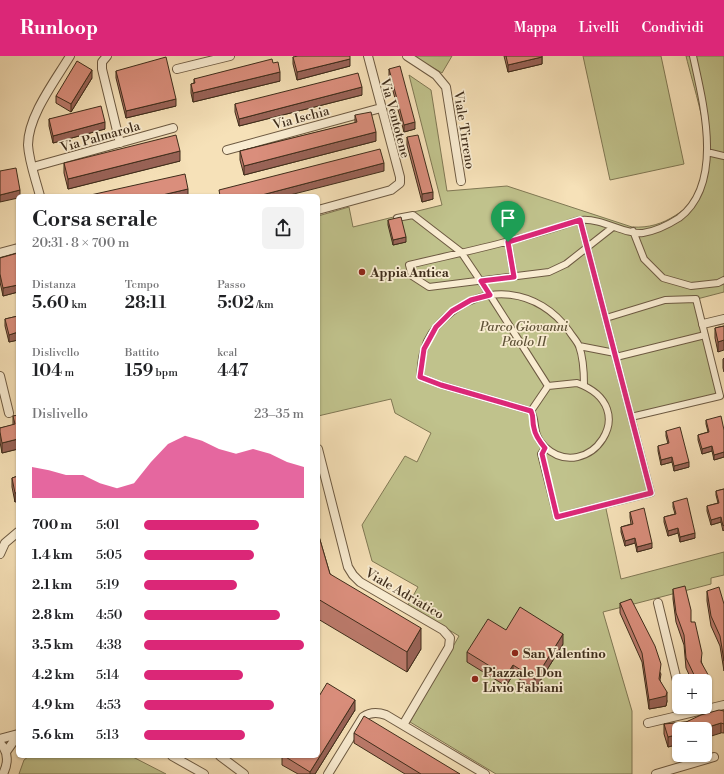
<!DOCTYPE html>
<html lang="it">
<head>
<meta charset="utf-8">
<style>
  body { margin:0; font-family:"Libre Bodoni",serif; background:#f2f2f2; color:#202124; height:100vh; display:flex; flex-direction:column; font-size:15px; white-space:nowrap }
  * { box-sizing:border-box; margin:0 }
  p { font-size:13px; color:#757577 }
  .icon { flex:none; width:22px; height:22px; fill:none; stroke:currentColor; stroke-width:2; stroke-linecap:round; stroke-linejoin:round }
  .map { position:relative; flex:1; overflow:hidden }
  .panel { position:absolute; left:16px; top:138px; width:304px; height:564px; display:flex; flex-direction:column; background:#fff; border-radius:6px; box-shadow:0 1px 3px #0004 }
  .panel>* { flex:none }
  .buttons { position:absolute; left:672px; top:618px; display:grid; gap:8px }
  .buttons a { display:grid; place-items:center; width:40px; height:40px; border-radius:6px; background:#fff; box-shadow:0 1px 3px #0004; font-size:20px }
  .pin { position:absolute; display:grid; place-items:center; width:34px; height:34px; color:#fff; margin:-41px -17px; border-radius:50% 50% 50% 0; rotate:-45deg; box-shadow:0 0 4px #0007 }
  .pin .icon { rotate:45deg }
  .round { display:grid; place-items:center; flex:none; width:42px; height:42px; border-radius:6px; background:#f2f2f2 }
  .head { display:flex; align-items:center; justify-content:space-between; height:68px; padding:0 16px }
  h1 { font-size:22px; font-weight:600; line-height:30px }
  .metrics { display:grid; grid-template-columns:repeat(3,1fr); gap:6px; height:68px; padding:4px 16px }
  .metrics div { display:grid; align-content:center }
  .metrics b { font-size:17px; font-weight:600 }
  .metrics small { font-size:11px; font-weight:400 }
  .metrics p { font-size:11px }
  .chart { height:112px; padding:8px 16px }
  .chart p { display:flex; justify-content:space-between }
  .chart svg { width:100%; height:72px; margin-top:4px; fill:#db2777; opacity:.7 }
  ul { padding:0 16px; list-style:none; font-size:13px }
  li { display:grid; grid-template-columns:64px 48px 1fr; align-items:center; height:30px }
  li i { height:10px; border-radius:5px; background:#db2777 }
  header { display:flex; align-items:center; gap:24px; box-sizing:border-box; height:56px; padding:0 20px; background:#db2777; color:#fff }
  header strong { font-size:19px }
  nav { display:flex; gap:22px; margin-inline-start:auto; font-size:14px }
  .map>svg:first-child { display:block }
  .green { fill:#c0c28c; stroke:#807854 }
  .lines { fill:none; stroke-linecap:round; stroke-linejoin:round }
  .pedestrian-casing { stroke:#6d5a42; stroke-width:8 }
  .minor-casing { stroke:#6d5a42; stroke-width:10 }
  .pedestrian { stroke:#f9ecd1; stroke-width:6 }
  .minor { stroke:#f9ecd1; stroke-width:8 }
  .wall { fill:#bb7a6b; stroke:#3f2d1b }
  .shaded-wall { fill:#996357; stroke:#3f2d1b }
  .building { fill:#da8e7c; stroke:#3f2d1b }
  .route-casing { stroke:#fff; stroke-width:8 }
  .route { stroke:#db2777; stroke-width:5 }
  .poi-dot { fill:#8f2418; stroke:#f9ecd1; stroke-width:1.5 }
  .labels { text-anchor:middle; stroke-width:3.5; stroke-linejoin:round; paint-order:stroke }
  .street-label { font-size:13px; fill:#3f2d1b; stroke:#f9ecd1 }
  .poi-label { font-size:13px; font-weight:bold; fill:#3f2d1b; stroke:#f9ecd1; text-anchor:start }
  .park-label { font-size:13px; font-style:italic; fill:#5f5237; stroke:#f9ecd1 }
</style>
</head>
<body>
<header>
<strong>Runloop</strong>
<nav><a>Mappa</a><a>Livelli</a><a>Condividi</a></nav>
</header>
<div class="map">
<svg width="724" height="718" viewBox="0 0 724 718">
  <rect width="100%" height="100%" fill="#f6e1b8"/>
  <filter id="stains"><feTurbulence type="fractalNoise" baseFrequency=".005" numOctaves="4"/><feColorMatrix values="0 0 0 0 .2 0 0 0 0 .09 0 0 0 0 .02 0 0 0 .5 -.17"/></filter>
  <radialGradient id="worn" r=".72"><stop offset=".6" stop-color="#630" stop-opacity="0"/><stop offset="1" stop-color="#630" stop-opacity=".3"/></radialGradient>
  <path class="green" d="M 413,0 L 452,0 L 442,17 Z
    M 583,0 L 661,0 L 684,108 L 610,124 Z
    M 686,0 L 724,0 L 724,236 L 697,243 L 720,340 L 632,361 L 651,437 L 605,448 L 621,523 L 724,496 L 724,519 L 711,522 L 711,528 L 603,556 L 632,655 L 632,718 L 496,718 L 410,666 L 459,580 L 408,549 L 418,531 L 372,505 L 362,469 L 405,400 L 417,406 L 431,377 L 395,357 L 391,343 L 318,360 L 318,160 L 349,151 L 353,171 L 442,149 L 409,19 L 431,34 L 447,135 L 507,130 L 632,171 C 649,172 662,168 676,159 C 693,149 705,129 707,109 C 710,80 693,29 686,0 Z
    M 29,700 L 131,700 L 166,718 L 19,718 L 24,704 Z"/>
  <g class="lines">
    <g class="pedestrian-casing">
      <path id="pedestrian" d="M 711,97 L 724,100
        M 397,162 L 413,159 L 461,196 L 490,239 L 548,330
        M 613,171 L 566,208 L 549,216 L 429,231 L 412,220 L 409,209 C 442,201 476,194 509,185 C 525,181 542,176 558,171 C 565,169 574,165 581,164 C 603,162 624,179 643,177 C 656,175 668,169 679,162 C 724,128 704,50 693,0
        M 633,175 L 644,203 L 663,222 L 691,230 L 718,227 L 724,224
        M 508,186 L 514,221
        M 606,262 L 665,244 L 696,243 L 720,340 L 631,361
        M 579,290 L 615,297
        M 616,301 L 705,279
        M 577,327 C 646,352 587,430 545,391 C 531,378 538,367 531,355 L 548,330 Z
        M 531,355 L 441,329 L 420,321 C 421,312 421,302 424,294 C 427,282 436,270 445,262 C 484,225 539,233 569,275 C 572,280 577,285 579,290 C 583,301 584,318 584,329
        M 545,392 L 541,398 L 557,461 L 651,437 L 580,164"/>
    </g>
    <g class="minor-casing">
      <path id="minor" d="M 107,0 L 102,6 L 102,13 L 120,87
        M 407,0 L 436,19 L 446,31 L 461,125
        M 177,13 L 230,0
        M 227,94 L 381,52
        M 33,111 L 173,72
        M 40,140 C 36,124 29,106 28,89 C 28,60 55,25 70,0
        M 318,154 L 391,134 L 400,127 L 400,121 L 368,0
        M 0,197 L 18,192
        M 703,268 L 724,263
        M 0,320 L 9,357
        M 318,393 L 348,511 L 353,519 L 360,526 L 443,574 L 450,582 L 449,591 L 403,669
        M 0,498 L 5,487 L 18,476
        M 658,547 L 679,633
        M 648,667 L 724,649
        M 0,683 L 18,678
        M 0,687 C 9,696 8,708 3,718
        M 6,696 L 18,679
        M 172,700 L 204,718
        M 220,700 L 244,718
        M 328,718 L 363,661 C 370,656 378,656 386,659 L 485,718
        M 656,718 L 714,701"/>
    </g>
    <use href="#pedestrian" class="pedestrian"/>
    <use href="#minor" class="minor"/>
  </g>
  <path class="wall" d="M 504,0 L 542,0 L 542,8 L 508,16 Z
    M 293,1 L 350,10 L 297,24 L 293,8 Z
    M 389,13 L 415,73 L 404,76 L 389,20 Z
    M 116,15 L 176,50 L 126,62 L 116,22 Z
    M 92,22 L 71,56 L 56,47 L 56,40 Z
    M 194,23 L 280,25 L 193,46 L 191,37 L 191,28 L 194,27 Z
    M 362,39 L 239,70 L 235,56 L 235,48 Z
    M 355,59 L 376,85 L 244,119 L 240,104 L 240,95 L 355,67 Z
    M 49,63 L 105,73 L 53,87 L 49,70 Z
    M 407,81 L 433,143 L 422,146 L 407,89 Z
    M 180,105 L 68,133 L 64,117 L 64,107 Z
    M 388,164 L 406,186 L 393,189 L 388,169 Z
    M 18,197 L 18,236 L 3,240 L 0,226 L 0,202 Z
    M 18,260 L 18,284 L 9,286 L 5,270 L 5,263 Z
    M 724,270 L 718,296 L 715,282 L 715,272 Z
    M 724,302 L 724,316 L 723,312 L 723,303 Z
    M 18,359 L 18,393 L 2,397 L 0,386 L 0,372 L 13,369 L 13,360 Z
    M 706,364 L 724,374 L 724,401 L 714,404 L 712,395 L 702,398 L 698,384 L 698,379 L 708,376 L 706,368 Z
    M 666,375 L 689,411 L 674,415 L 672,406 L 661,409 L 658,395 L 658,390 L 668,388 L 666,380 Z
    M 18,420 L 15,446 L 12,431 L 12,422 Z
    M 724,433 L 724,474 L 723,475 L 721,466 L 711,469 L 707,455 L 707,450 L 718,447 L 716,439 L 716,435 Z
    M 673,446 L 695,482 L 680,486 L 678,477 L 668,480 L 664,466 L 664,461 L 675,458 L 673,451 Z
    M 630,456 L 652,492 L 637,496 L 635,487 L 625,490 L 621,476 L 621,471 L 631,468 L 630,461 Z
    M 318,477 L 330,518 L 421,593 L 407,616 L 318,563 Z
    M 673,533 L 691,566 L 702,608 L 711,633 L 709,639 L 705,639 L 705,625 L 692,625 L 686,612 L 684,589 L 676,566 L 673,543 Z
    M 707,535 L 724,548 L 724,615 L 720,590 L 711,570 L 707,545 Z
    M 620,547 L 661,618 L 660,624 L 667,645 L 666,650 L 649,653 L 642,606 L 620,557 Z
    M 506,574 L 563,588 L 535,633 L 513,619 L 506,630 L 467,606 L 467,596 Z
    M 355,654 L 315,718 L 298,718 L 282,709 L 282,700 L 318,700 Z
    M 724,655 L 724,677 L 679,673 L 679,688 L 668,691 L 664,678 L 664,668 L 686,666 Z
    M 354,677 L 460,718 L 405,718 L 354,687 Z"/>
  <path class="shaded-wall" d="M 542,1 L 542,8 L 508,16 L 508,9 Z
    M 350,3 L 350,10 L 297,24 L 297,16 Z
    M 92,14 L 92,22 L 71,56 L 71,48 Z
    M 280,16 L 280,25 L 193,46 L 193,37 Z
    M 362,31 L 362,39 L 239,70 L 239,63 Z
    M 176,43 L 176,50 L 126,62 L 126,55 Z
    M 105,66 L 105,73 L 53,87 L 53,80 Z
    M 415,66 L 415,73 L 404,76 L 404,69 Z
    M 376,76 L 376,85 L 244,119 L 244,110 Z
    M 180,95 L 180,105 L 68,133 L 68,123 Z
    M 384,107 L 384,115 L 286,140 L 258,140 Z
    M 188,133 L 188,140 L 158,140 Z
    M 20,134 L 20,140 L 18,140 L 18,142 L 0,146 L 0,139 Z
    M 433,136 L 433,143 L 422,146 L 422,138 Z
    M 406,181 L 406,186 L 393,189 L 393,184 Z
    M 18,229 L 18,236 L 3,240 L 3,232 Z
    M 18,276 L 18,284 L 9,286 L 9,279 Z
    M 724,284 L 724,294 L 718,296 L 718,286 Z
    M 18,383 L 18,393 L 2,397 L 2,387 Z
    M 712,390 L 712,395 L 702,398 L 702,393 Z
    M 724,396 L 724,401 L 714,404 L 714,399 Z
    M 672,401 L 672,406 L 661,409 L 661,404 Z
    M 689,406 L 689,411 L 674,415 L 674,410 Z
    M 18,436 L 18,446 L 15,446 L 15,437 Z
    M 721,461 L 721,466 L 711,469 L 711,464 Z
    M 678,472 L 678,477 L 668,480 L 668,475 Z
    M 695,477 L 695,482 L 680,486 L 680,481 Z
    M 635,482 L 635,487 L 625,490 L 625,485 Z
    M 652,487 L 652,492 L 637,496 L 637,491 Z
    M 421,572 L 421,593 L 407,616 L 407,596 Z
    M 563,578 L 563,588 L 535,633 L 535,623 Z
    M 513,609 L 513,619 L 506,630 L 506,620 Z
    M 711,624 L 711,633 L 709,639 L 709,629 Z
    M 667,636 L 667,645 L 666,650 L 649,653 L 649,644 Z
    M 355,644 L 355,654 L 315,718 L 310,718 L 310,716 Z
    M 721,667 L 721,677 L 705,682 L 705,673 L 702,673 Z
    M 679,678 L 679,688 L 668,691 L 668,681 Z"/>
  <path class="building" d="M 298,0 L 350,0 L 350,3 L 297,16 L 293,1 Z
    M 506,0 L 542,0 L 542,1 L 508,9 Z
    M 166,1 L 176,43 L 126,55 L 116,15 Z
    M 272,3 L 273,7 L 278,6 L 280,16 L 193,37 L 191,28 L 195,27 L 194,23 Z
    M 77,5 L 92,14 L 71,48 L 56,40 Z
    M 400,10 L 415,66 L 404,69 L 389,13 Z
    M 358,17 L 362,31 L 239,63 L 235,48 Z
    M 101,50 L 105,66 L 53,80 L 49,63 Z
    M 371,56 L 376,76 L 244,110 L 240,95 L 357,66 L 355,59 Z
    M 176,79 L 180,95 L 68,123 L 64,107 Z
    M 418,79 L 433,136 L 422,138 L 407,81 Z
    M 380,93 L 384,107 L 258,140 L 220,140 L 219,134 Z
    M 16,112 L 20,134 L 0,139 L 0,115 Z
    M 185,118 L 188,133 L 158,140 L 86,140 Z
    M 401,161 L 406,181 L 393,184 L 388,164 Z
    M 18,197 L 18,229 L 3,232 L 0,218 L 0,202 Z
    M 18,260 L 18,276 L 9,279 L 5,263 Z
    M 724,270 L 724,284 L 718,286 L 715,272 Z
    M 18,359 L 18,383 L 2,387 L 0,376 L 0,372 L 15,368 L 13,360 Z
    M 721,360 L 724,374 L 724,396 L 714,399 L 712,390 L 702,393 L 698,379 L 709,376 L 706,364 Z
    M 680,371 L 689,406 L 674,410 L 672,401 L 661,404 L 658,390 L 669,387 L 666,375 Z
    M 18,420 L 18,436 L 15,437 L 12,422 Z
    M 724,433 L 724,469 L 723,470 L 721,461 L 711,464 L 707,450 L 719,447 L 716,435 Z
    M 687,442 L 695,477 L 680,481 L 678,472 L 668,475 L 664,461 L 676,458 L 673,446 Z
    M 644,452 L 652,487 L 637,491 L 635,482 L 625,485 L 621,471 L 633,468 L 630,456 Z
    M 318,477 L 330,518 L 421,572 L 407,596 L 318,543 Z
    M 685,530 L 691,554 L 691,566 L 695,566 L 702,597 L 701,606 L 711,624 L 709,629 L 705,630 L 705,625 L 697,625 L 686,602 L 684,579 L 676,557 L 673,533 Z
    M 719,531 L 724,548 L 724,605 L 720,580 L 711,560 L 707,535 Z
    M 631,543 L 655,590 L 661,608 L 659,623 L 667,636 L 666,640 L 649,644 L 642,597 L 620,547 Z
    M 520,551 L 563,578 L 535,623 L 513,609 L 506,620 L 467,596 L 488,563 L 506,574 Z
    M 327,627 L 355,644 L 310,716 L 284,700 L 318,700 L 318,642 Z
    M 719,654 L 724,655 L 724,668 L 721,667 L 702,673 L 679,673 L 679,678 L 668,681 L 664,668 L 686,666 L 701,659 Z
    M 364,660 L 460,718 L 421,718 L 354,677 Z"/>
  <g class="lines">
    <g class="route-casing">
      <path id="route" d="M 580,164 L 651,437 L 557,461 L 542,398 L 545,392 C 540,386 535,379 534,372 C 532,366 534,361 531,355 L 441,329 L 420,321 L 424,293 L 436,271 L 452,255 L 471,244 L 490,239 L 481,225 L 514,221 L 508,186 Z"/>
    </g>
    <use href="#route" class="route"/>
  </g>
  <g class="poi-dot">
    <circle cx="362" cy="216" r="4"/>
    <circle cx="515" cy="597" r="4"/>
    <circle cx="475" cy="623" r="4"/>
  </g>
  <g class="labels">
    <g class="street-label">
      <text transform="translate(301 61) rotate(-15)" y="5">Via Ischia</text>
      <text transform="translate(396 62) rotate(75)" y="5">Via Ventotene</text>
      <text transform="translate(465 74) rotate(81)" y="5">Viale Tirreno</text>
      <text transform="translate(100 80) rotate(-16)" y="5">Via Palmarola</text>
      <text transform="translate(405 537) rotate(30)" y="5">Viale Adriatico</text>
    </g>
    <g class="poi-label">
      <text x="370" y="221">Appia Antica</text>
      <text x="523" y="602">San Valentino</text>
      <text x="483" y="621">Piazzale Don<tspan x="483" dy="15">Livio Fabiani</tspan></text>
    </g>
    <g class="park-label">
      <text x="524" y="275">Parco Giovanni<tspan x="524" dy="15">Paolo II</tspan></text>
    </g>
  </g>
  <rect width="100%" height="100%" filter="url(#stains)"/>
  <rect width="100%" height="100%" fill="url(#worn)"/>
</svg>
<div class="buttons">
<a>+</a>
<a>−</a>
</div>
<div class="pin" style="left:508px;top:186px;background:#1e9e55"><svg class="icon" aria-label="arrive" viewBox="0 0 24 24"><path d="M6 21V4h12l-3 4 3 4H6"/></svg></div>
<section class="panel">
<div class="head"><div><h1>Corsa serale</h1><p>20:31 · 8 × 700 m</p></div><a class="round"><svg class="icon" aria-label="share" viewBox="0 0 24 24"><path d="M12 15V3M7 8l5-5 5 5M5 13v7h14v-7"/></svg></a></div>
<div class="metrics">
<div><p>Distanza</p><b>5.60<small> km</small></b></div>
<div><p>Tempo</p><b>28:11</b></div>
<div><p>Passo</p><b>5:02<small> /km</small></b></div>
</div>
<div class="metrics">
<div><p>Dislivello</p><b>104<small> m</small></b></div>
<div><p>Battito</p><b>159<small> bpm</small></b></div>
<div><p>kcal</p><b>447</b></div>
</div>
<div class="chart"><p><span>Dislivello</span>23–35 m</p>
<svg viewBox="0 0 160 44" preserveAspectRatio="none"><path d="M0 44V25L10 27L20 30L30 30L40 35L50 38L60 35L70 22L80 11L90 6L100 9L110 14L120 17L130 14L140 17L150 22L160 25V44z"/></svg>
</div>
<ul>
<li><b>700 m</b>5:01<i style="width:72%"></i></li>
<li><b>1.4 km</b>5:05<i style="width:69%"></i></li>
<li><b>2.1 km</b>5:19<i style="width:58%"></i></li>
<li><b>2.8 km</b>4:50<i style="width:85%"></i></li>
<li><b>3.5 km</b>4:38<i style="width:100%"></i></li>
<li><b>4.2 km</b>5:14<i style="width:62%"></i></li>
<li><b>4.9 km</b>4:53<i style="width:81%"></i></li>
<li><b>5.6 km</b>5:13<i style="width:63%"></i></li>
</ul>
</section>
</div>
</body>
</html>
